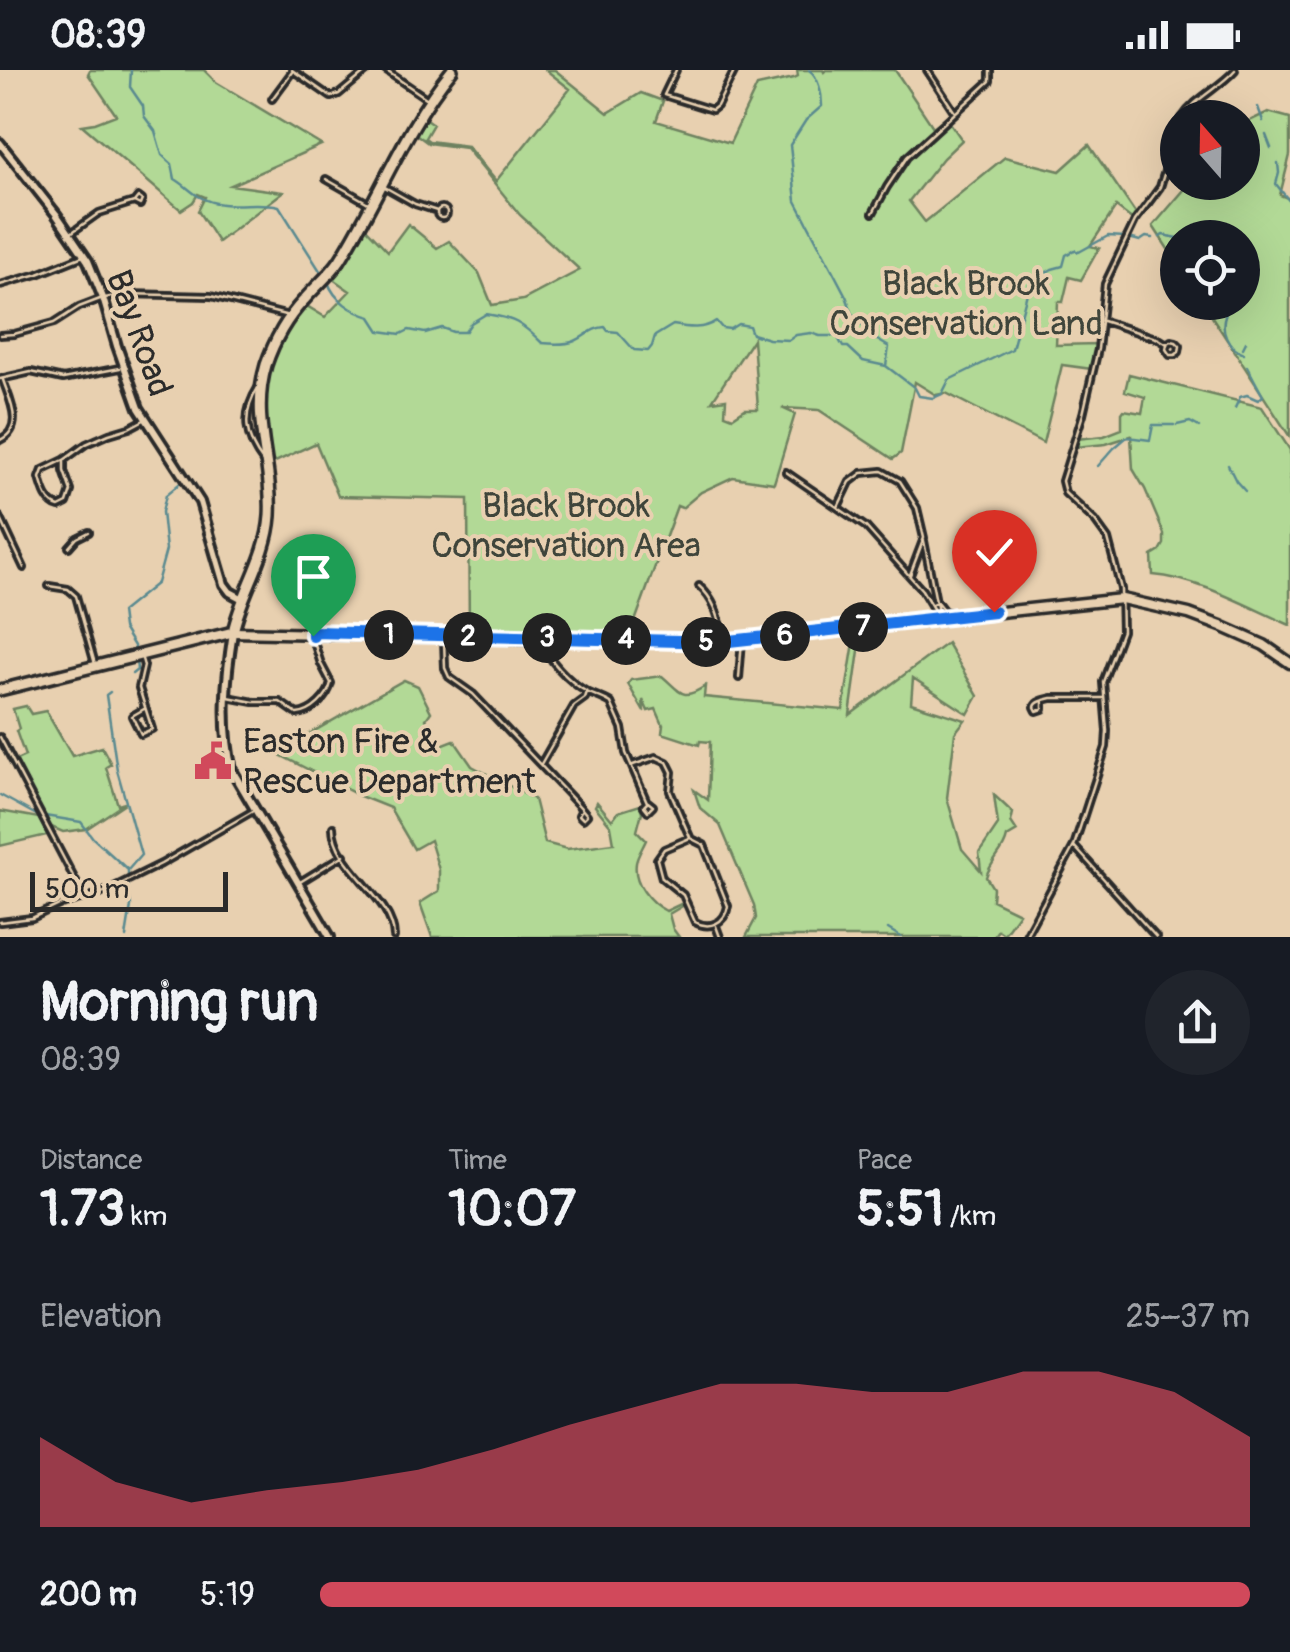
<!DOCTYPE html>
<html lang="en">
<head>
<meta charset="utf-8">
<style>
  body { margin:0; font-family:Pangolin,sans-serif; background:#20242c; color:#f1f3f6; height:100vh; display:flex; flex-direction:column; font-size:38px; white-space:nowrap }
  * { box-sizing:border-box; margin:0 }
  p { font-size:32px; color:#9ea1a6 }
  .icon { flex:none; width:55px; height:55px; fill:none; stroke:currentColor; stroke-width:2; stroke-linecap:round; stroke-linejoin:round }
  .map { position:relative; height:867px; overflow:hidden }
  .details { display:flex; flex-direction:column; background:#171b24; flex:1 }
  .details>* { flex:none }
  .needle { width:65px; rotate:340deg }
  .buttons { position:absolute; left:1160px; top:30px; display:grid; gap:20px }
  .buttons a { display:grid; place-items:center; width:100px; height:100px; border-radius:50%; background:#171b24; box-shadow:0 10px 40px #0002; font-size:50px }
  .scale { position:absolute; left:30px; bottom:25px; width:198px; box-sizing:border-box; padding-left:10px; border:5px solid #2b2b2b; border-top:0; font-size:28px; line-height:35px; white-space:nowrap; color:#2b2b2b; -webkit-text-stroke:8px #e8d0b0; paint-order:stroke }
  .pin { position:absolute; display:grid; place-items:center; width:85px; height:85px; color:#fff; margin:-102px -42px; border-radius:50% 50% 50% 0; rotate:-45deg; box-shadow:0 0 10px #0007 }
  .pin .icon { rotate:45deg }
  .km { position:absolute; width:50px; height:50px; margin:-25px; border-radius:50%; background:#222; color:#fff; font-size:28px; line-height:50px; text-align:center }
  .round { display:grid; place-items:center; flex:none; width:105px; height:105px; border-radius:52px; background:#20242c }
  .overview { display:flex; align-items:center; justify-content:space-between; height:170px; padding:0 40px }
  h1 { font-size:55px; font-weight:700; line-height:75px }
  .stats { display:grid; grid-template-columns:repeat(3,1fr); gap:15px; height:170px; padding:10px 40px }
  .stats div { display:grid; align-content:center }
  .stats b { font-size:50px; font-weight:700 }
  .stats small { font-size:28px; font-weight:400 }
  .stats p { font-size:28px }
  .chart { height:280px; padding:20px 40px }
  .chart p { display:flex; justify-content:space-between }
  .chart svg { width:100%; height:180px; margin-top:10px; fill:#d1495b; opacity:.7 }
  ul { padding:0 40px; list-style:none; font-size:32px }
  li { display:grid; grid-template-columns:160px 120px 1fr; align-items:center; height:75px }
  li i { height:25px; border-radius:12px; background:#d1495b }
  .status { display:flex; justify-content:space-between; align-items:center; height:70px; padding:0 50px; background:#171b24; direction:ltr }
  .status svg { height:28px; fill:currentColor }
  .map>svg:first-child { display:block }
  .green { fill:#b2d996; stroke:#6e8260; stroke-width:2.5; fill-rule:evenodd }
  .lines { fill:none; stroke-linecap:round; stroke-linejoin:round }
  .stream { stroke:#5a8a90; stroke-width:2.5 }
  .street-casing { stroke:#2b2b2b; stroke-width:10 }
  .secondary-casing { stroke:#2b2b2b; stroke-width:14 }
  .primary-casing { stroke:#2b2b2b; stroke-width:15 }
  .highway-casing { stroke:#2b2b2b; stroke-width:16 }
  .street { stroke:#e8d0b0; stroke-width:2.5 }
  .secondary { stroke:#e8d0b0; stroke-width:6 }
  .primary { stroke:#e8d0b0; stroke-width:8 }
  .highway { stroke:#e8d0b0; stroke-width:9 }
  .route-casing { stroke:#fff; stroke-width:20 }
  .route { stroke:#1a73e8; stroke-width:12 }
  .labels { text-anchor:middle; stroke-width:8; stroke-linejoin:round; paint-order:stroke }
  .park-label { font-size:35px; fill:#3f453b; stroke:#e8d0b0 }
  .street-label { font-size:35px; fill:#2b2b2b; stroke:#e8d0b0 }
  .poi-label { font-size:35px; fill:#2b2b2b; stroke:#e8d0b0; text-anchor:start }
</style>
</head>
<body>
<div class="status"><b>08:39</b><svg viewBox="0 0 49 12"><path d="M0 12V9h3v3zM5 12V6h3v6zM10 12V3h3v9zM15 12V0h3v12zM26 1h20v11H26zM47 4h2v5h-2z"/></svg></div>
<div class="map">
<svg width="1290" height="867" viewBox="0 0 1290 867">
  <rect width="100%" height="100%" fill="#e8d0b0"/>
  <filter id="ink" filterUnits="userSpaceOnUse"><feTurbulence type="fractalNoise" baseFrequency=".01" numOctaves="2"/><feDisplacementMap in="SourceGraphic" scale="20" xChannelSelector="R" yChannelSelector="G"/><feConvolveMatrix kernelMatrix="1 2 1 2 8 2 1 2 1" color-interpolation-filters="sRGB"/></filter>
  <g filter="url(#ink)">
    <path class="green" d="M 90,0 L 204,0 L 216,12 L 321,75 L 231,115 L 283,122 L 218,172 L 198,141 L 205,127 L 198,124 L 193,132 L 181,140 L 82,55 L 95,53 L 116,45 L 88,4 Z
      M 546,0 L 555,0 L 608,43 L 641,23 L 663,31 L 656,51 L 730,73 L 757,16 L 794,8 L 798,6 L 797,0 L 823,0 L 824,2 L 826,0 L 895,0 L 933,57 L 946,47 L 962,70 L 943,88 L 909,131 L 925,152 L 1005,87 L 1060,101 L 1089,75 L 1136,144 L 1133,150 L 1116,137 L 1090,176 L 1099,178 L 1081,210 L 1069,207 L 1063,232 L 1058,232 L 1056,275 L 1097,274 L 1092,299 L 1062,295 L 1043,373 L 946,323 L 936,325 L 915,312 L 901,383 L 893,389 L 819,340 L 782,338 L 795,344 L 774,413 L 733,407 L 701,422 L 682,438 L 677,436 L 629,568 L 469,564 L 468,429 L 338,426 L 316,373 L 271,394 C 259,329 264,288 305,235 L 325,247 L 350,221 L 330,207 L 363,155 L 388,181 L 408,154 L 437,178 L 449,171 L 479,203 L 492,235 L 523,230 L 580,200 L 520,145 L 466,78 L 428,73 L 413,62 L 423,47 L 433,54 L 425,68 L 429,71 L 467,76 L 496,111 L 570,19 ZM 753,269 L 758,339 L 745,339 L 733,347 L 725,344 L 726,329 L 712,331 Z
      M 1268,42 L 1290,48 L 1290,85 L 1280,125 L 1290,129 L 1290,367 L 1203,233 L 1242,232 L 1242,168 L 1178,168 L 1177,193 L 1153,156 L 1190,113 L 1242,112 L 1243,54 Z
      M 1129,304 L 1262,337 L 1290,380 L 1290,555 C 1246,536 1200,509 1153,505 L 1152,486 L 1160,481 L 1164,474 L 1164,464 L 1145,419 L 1133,399 L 1131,366 L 1106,374 L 1075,377 L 1077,369 L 1104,366 L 1122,359 L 1122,343 L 1124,340 L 1142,343 L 1145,327 L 1125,321 Z
      M 862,559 L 850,645 L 947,573 L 978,626 L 968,644 L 913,608 L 911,633 L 965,650 L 955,663 L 947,728 L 962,779 L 981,801 L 979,783 L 998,755 L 994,725 L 1013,743 L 1011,752 L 1017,761 L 1007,767 C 1004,783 991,790 986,807 L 993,818 L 992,830 L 1019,843 L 1004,864 L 998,860 L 993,867 L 746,867 L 756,848 L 754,835 L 720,755 L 700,738 L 694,720 L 708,730 L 710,672 L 700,671 L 699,675 L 662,663 L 663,655 L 656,639 L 648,641 L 643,630 L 644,642 L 628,614 L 631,610 L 662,606 C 681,622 682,632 705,616 L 704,627 L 843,640 L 856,560 Z
      M 404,610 L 418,616 L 431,642 L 426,649 L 439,676 L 454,670 L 472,696 L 534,729 L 545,773 L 567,779 L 614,773 L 611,756 L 595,736 L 597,732 L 612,750 L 618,742 L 640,735 L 642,742 L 637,761 L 646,770 C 643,777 637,786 636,793 C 633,813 650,833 666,841 L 683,833 L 684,835 L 669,844 L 673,859 L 679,867 L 432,867 L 420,833 L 439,821 L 439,800 L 430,770 L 414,779 L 390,738 L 360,726 L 276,683 Z
      M 26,636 L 31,644 L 46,641 L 72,686 L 102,677 L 111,694 L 106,697 L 118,735 L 125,733 L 86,759 L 63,762 L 49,756 L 16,690 L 25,686 L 16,661 L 19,659 L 13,639 Z
      M 0,741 L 39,748 L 47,765 L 0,776 Z"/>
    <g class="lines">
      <path class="stream" d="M 131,0 L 130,17 L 143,36 L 144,46 L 155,61 L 162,85 L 172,94 L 175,109 C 184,114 192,123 200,127 C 224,141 253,130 279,136 L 322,204
        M 809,0 C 819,7 822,24 822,36 L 806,50 L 790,75 L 796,131 L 846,226 L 853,245 L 874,268 L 889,277 L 886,296
        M 1258,37 L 1263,51
        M 1266,65 L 1271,78
        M 1278,93 L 1279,103 L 1276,114 L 1290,132
        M 1160,167 L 1163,165 L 1178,168
        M 1129,168 L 1140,171 L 1146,167 L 1153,168
        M 328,212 C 334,230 353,242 371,247 L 380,261 L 401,264 L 409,260 L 425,263 L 442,258 L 453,262 L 465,262 L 471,253 L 486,244 C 513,248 522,253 542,273 C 552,274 565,275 575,271 C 587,266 591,258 605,257 L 608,261 L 618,262 L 634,280 L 648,281 L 652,276 L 655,266 L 673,255 C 689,258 703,260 716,251 L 722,258 L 730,259 L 738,254 L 749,256 L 752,264 L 769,269 L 789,270 L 796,265 L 811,263 L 820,266 L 837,266 L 843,277 L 848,277 L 863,291 L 886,296 L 915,318 L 919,326 L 933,328 L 942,324 L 949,310 L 1012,279 L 1030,212 L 1052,199 L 1063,196 L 1066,185 L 1074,180 L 1079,182 L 1108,166 L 1125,167
        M 1226,243 C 1219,259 1228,278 1244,284
        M 1243,278 L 1246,272
        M 1235,338 L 1240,327 L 1247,325 L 1258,330 L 1263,326 L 1247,296
        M 1177,355 L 1190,352 L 1199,357
        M 1228,395 L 1236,411 L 1245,421
        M 1098,396 L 1114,378 L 1127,367 L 1150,370 L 1153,355 L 1174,355
        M 134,582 L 134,576 L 123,558 L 121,542 L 157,513 L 166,480 L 162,442 L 166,425 L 184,410
        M 132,604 L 137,600 L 136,590
        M 110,622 L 106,625 L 117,700 L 141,785 L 128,800
        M 0,725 L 40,747
        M 45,746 L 81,752 L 93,768 L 128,800 L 128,808
        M 888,859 L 901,867
        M 126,867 L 131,836 L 128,813"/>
      <g class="street-casing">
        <path id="street" d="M 292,0 L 331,27 L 339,24 L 368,0
          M 385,0 L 429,30
          M 676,0 L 664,25 L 712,40 L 717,36 L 735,0
          M 927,0 L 954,41
          M 272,29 L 292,2
          M 1182,48 C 1195,28 1219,18 1235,0
          M 326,109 L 370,134
          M 383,116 L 415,134 L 437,141
          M437 143a5 5 0 1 1 10 0a5 5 0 1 1-10 0Z
          M 873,143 L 887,117 L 907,87 L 990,11 L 990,0
          M 71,163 L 99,143 L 134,132 L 140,135 L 142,130 L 138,127 L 134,132
          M 0,215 L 38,204 L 83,186
          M 1103,251 L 1159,269 L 1167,274 L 1166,279 L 1170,285 L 1175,285 L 1179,282 L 1180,276 L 1176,272 L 1171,271 L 1167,274
          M 0,265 L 14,264 L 54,253 L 79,237 L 100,229 L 125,224 L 211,226 L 289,246
          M 0,309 L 31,302 L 63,309 L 120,298
          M 258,318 C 241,345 245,368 264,393
          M 0,370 C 25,358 10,331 3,310
          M 64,390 L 64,401 L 71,421 L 67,433 L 59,437 C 47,434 43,419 40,408 L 43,400 L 64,390 L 86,374 L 109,364 L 129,358 L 144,350
          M 786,402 L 866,457 L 922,520 L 938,547
          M 838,437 L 850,412 L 862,403 L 882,401 L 900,411 L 917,438 L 924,468 L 910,505
          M 0,447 L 24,498
          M 924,471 L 939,547
          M 69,477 L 77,468 L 89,462
          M 49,516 L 68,519 L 76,526 L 95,594
          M 699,516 C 714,529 718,545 723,564
          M 932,534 L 937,532 L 944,541 L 954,544
          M 444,570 L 445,598 L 449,607 L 473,624 L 569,725 L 582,739 L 579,745 L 583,749 L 587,745 L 582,739
          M 541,570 C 547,589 569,612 587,622 C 595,626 603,628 611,633 L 622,658 L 626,683 L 647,732
          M 142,589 L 144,596 L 139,618 L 152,659 L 141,664 L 132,646 L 144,639
          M 739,608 L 742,570
          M 228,627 L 254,632 L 280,632 L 297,644 C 312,643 328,627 331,613 L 321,594 L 313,569
          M 1043,631 L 1043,639 L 1037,641 L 1035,637 C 1036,632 1040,632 1044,630 L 1052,628 L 1104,628
          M 0,667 L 84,827
          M 541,694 L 574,636 L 585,628 L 587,622
          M 633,695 L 656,687 L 667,692 L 672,702 L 670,721 L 690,767
          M 648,732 L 653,736 L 648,741 L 644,736 Z
          M 333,757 C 333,797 393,827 394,867
          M 690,768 L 704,775 L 728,836 C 725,853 710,860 695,852 L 683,825 L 662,808 L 657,789 L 664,779 Z
          M 1074,776 L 1156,867
          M 300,812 L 344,785
          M 0,852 L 32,848 L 61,834 L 100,824 L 161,794 L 253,741
          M 716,856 L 720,867
          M 1025,867 L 1074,776 L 1106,677 L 1107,661 L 1103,612 L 1122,561 L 1121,519 L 1108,469 L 1095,451 L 1065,423 L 1062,411 L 1083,344 L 1098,279 L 1105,214 L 1135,151 L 1160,117 L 1178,59"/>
      </g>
      <g class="secondary-casing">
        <path id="secondary" d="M 0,73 L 56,144 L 88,191 L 103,228 L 117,276 L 139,338 L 200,432 L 224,514 L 230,522 L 243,529
          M 233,562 C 226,607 221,654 232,700 L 330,867"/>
      </g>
      <g class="primary-casing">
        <path id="primary" d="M 233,562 L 719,572 L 1122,529 L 1189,544 L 1221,556 L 1264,575 L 1290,593"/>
      </g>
      <g class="highway-casing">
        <path id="highway" d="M 0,620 L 233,562 C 242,521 267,488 270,446 C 273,393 250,349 266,295 C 274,271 287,248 304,230 C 316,216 330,205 340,190 C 379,128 405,57 452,0"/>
      </g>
      <use href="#street" class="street"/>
      <use href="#secondary" class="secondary"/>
      <use href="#primary" class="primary"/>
      <use href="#highway" class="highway"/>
    </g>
  </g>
  <g class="lines" filter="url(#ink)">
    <g class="route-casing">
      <path id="route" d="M 313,566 L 313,562 L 720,572 L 994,542"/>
    </g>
    <use href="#route" class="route"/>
  </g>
  <defs>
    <g id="civic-bare" transform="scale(3)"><path d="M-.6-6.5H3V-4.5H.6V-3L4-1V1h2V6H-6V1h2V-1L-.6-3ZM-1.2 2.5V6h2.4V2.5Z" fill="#d1495b" stroke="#e8d0b0" stroke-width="2.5" paint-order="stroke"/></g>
  </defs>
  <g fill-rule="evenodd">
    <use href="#civic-bare" x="213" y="691"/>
  </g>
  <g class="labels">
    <g class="park-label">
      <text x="966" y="225">Black Brook<tspan x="966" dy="40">Conservation Land</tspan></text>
      <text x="566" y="447">Black Brook<tspan x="566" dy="40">Conservation Area</tspan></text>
    </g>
    <g class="street-label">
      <text transform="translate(140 263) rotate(70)" y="12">Bay Road</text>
    </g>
    <g class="poi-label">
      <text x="243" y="683">Easton Fire &amp;<tspan x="243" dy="40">Rescue Department</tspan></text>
    </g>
  </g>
</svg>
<div class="buttons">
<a><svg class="needle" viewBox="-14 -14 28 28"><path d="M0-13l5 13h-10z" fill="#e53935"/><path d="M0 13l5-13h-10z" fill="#9ea1a6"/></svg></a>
<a><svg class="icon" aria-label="locate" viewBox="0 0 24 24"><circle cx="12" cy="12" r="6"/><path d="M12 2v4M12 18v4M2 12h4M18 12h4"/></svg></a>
</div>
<div class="scale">500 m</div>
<div class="pin" style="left:313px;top:566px;background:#1e9e55"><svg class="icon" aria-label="arrive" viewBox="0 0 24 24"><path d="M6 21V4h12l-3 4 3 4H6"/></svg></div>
<div class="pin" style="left:994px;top:542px;background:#d93025"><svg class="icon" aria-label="check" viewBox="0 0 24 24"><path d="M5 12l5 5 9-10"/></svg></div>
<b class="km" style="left:389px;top:565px">1</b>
<b class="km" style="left:468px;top:567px">2</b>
<b class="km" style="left:547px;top:568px">3</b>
<b class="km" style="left:626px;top:570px">4</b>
<b class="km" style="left:706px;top:572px">5</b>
<b class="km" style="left:785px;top:566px">6</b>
<b class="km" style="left:863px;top:557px">7</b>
</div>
<section class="details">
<div class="overview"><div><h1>Morning run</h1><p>08:39</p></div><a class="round"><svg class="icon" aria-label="share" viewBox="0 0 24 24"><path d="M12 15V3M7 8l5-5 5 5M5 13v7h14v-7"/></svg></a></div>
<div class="stats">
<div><p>Distance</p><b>1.73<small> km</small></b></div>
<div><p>Time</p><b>10:07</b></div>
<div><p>Pace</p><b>5:51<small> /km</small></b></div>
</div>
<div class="chart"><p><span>Elevation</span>25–37 m</p>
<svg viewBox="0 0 160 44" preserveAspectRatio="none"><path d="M0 44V22L10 33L20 38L30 35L40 33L50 30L60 25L70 19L80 14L90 9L100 9L110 11L120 11L130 6L140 6L150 11L160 22V44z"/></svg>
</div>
<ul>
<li><b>200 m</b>5:19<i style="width:100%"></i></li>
</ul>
</section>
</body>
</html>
